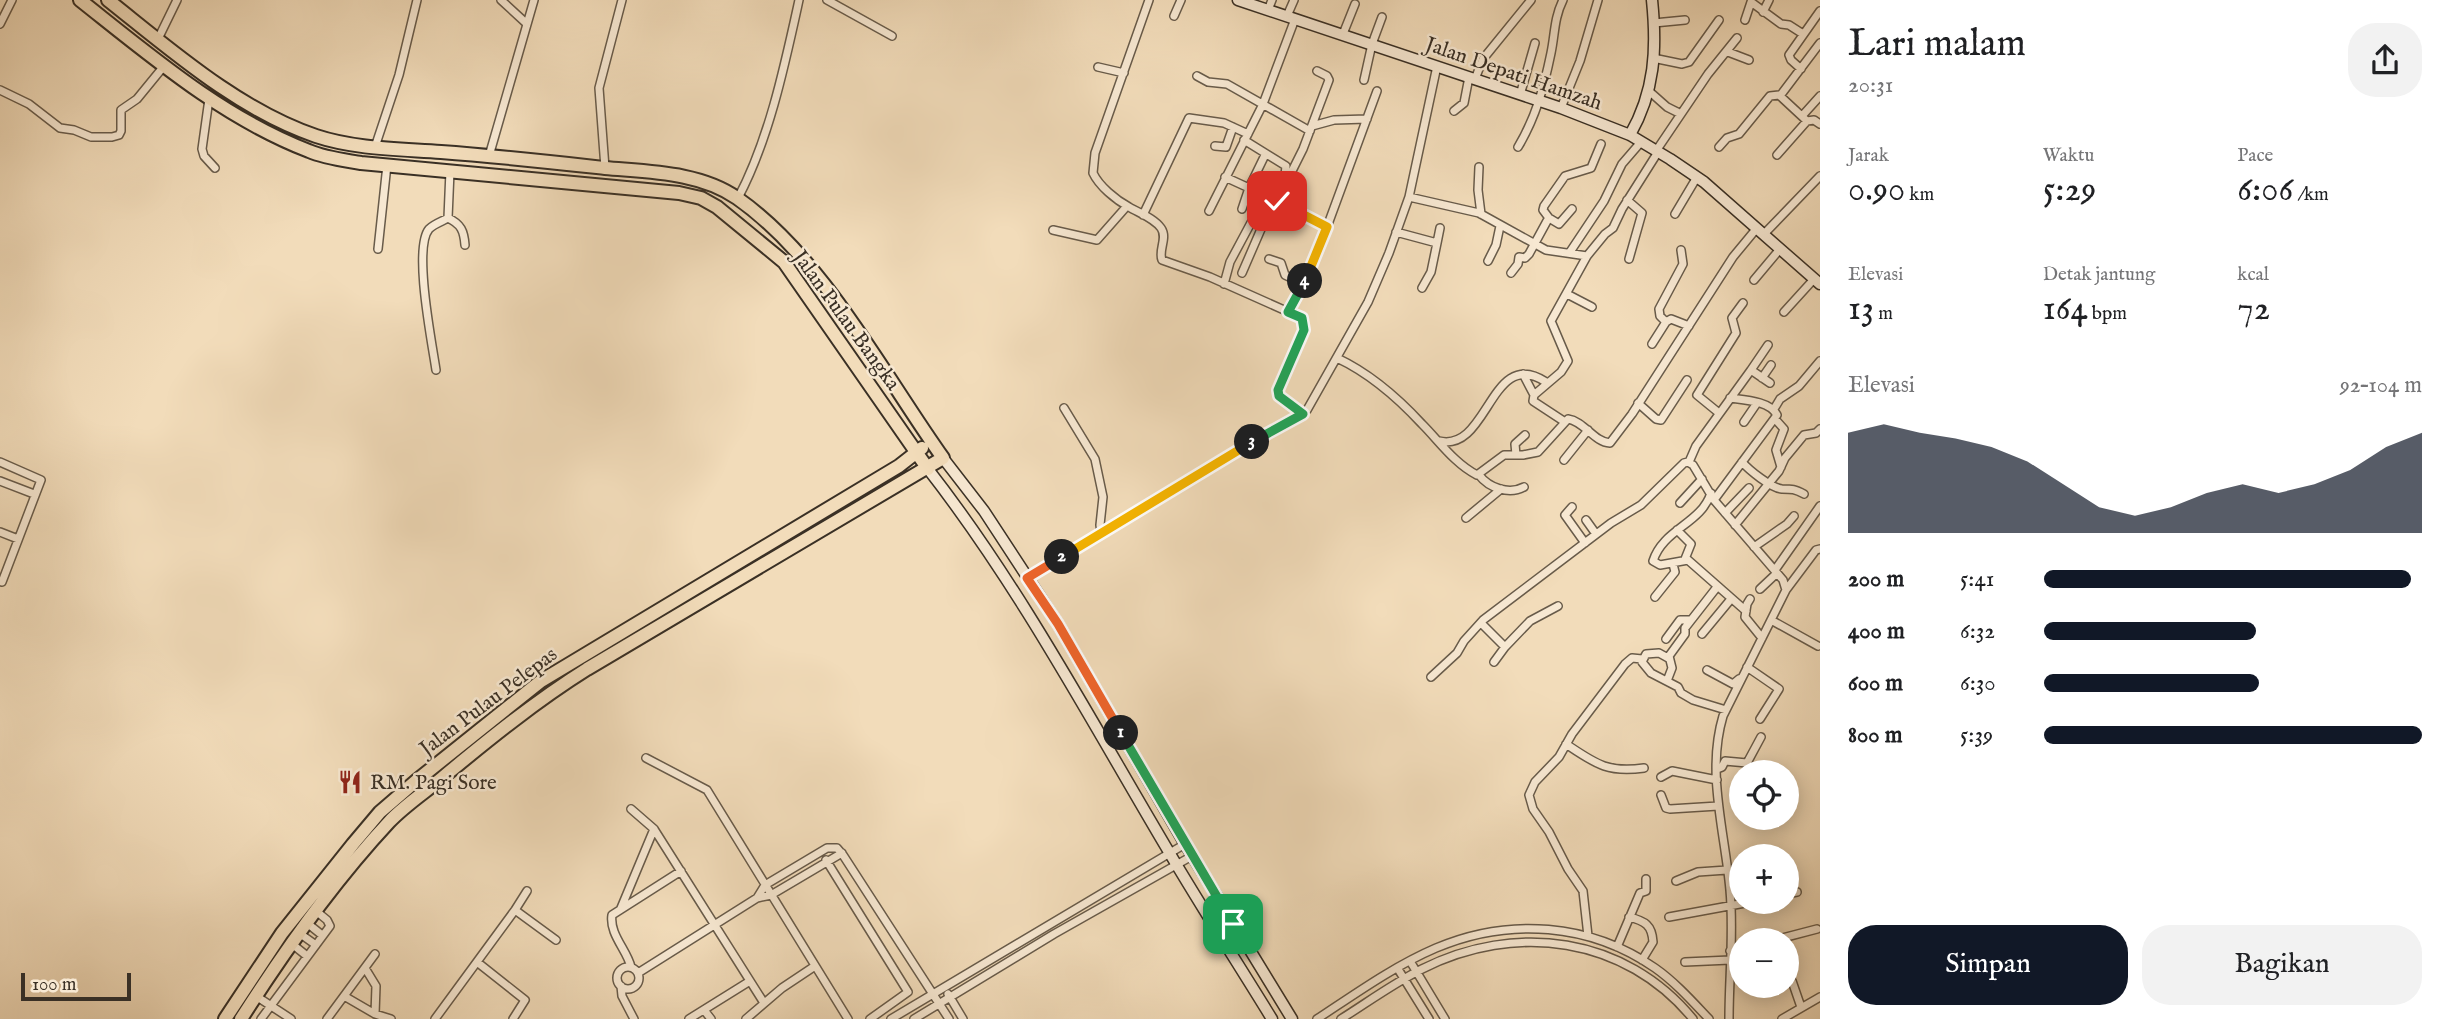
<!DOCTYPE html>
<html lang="id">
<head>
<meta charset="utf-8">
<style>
  body { margin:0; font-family:"IM FELL English",serif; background:#f2f2f2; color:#202124; height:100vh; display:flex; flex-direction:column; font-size:26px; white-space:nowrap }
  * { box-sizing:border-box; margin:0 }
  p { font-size:23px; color:#757577 }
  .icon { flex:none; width:38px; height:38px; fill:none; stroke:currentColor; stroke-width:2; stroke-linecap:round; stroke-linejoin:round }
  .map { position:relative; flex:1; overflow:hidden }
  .details { display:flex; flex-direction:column; background:#fff; width:630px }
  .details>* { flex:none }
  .buttons { position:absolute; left:1729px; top:760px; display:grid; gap:14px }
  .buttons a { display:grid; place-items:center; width:70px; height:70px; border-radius:50%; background:#fff; box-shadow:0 4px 18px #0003; font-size:35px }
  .scale { position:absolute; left:21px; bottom:18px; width:110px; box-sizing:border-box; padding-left:7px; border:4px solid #3a3025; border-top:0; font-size:19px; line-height:24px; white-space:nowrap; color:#3a3025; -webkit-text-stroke:5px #f7e8d2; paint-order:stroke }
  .pin { position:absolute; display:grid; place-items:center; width:60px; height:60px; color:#fff; margin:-30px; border-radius:14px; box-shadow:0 4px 10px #0006 }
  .km { position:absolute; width:35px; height:35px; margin:-18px; border-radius:50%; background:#222; color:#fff; font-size:19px; line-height:35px; text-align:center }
  .round { display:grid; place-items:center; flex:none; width:74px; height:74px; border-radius:28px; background:#f2f2f2 }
  .summary { display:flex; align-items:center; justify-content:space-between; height:119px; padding:0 28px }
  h1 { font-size:38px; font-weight:600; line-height:52px }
  .stats { display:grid; grid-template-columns:repeat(3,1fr); gap:10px; height:119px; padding:7px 28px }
  .stats div { display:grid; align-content:center }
  .stats b { font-size:35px; font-weight:600 }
  .stats small { font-size:19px; font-weight:400 }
  .stats p { font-size:19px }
  .chart { height:196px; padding:14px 28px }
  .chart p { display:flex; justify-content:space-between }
  .chart svg { width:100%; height:126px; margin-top:7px; fill:#111827; opacity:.7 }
  .cta { display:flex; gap:14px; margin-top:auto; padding:14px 28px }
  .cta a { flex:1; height:80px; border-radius:28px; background:#111827; color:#fff; font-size:28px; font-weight:600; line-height:80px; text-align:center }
  .cta a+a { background:#f2f2f2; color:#202124 }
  ul { padding:0 28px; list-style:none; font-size:23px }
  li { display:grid; grid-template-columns:112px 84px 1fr; align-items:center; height:52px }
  li i { height:18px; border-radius:9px; background:#111827 }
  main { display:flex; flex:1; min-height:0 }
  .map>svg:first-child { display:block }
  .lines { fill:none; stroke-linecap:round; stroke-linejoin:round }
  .street-casing { stroke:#685b4a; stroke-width:10 }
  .secondary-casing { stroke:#3a3025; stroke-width:13 }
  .highway-casing { stroke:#3a3025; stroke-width:16 }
  .street { stroke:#f7e8d2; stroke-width:7 }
  .secondary { stroke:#f7e8d2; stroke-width:10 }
  .highway { stroke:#f2dcba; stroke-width:12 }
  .split-1-casing { stroke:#fff; stroke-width:14 }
  .split-2-casing { stroke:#fff; stroke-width:14 }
  .split-3-casing { stroke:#fff; stroke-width:14 }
  .split-4-casing { stroke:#fff; stroke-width:14 }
  .split-5-casing { stroke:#fff; stroke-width:14 }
  .split-1 { stroke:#22a559; stroke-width:9 }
  .split-2 { stroke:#f0652b; stroke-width:9 }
  .split-3 { stroke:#f5b400; stroke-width:9 }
  .split-4 { stroke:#22a559; stroke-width:9 }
  .split-5 { stroke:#f5b400; stroke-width:9 }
  .labels { text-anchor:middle; stroke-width:5; stroke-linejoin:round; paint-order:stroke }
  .street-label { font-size:21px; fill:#3a3025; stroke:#f7e8d2 }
  .poi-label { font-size:21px; fill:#3a3025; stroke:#f7e8d2; text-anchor:start }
</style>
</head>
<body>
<main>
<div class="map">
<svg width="1820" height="1019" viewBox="0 0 1820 1019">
  <rect width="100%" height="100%" fill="#f2dcba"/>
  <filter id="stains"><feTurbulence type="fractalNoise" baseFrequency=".00286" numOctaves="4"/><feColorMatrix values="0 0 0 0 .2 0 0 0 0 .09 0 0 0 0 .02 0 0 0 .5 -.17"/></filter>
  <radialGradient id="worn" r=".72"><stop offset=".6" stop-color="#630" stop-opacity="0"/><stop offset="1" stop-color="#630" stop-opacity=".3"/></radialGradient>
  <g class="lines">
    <g class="street-casing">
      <path id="street" d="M 501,0 L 527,24
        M 827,0 L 892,36
        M 1149,0 L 1095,153 L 1093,173 C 1099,186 1116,200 1129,207 C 1139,213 1154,218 1161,228 C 1168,238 1158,250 1162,260 L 1210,277 L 1302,318 L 1304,330 L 1277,390 L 1279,396 L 1302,414
        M 1268,10 L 1272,0
        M 1763,12 L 1769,0
        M 1174,16 L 1181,0
        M 1287,16 L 1294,0
        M 1745,20 L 1751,2 L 1781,24 L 1789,25 L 1803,34
        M 1654,23 L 1685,20
        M 0,24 L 12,0
        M 1343,34 L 1355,4
        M 158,39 L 177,0
        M 1728,52 L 1749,60
        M 1653,58 L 1682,64 L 1689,62 L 1719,20
        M 1098,67 L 1124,73
        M 1801,69 L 1791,60 L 1789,55 L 1820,11
        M 1197,76 L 1208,82 L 1227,84 L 1310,131
        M 1475,79 L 1483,59 L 1531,0
        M 1364,80 L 1372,44 L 1382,17
        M 0,90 L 29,104 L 60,128 L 74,130 L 91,137 L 112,137 L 119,135 L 121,131 L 121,110 L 137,99 L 164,66
        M 1649,91 L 1667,107 L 1681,114 L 1708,74 L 1737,38
        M 1520,95 L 1535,43
        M 1780,96 L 1820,43
        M 209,99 L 202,149 L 204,156 L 215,168
        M 1561,108 L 1580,61 L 1598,0
        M 1454,111 L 1464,103 L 1469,77
        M 1802,116 L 1820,96
        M 1312,126 L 1334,120 L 1367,119
        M 1244,140 L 1286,166 L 1285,175
        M 1215,146 L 1226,147 L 1233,127
        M 375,147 L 399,75 L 417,0
        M 1518,147 C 1536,117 1544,87 1551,53 C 1555,34 1554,18 1563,0
        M 1719,147 L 1727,138 L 1739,134 L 1770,96 L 1779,95 L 1807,121 L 1814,120 L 1820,124
        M 1656,151 L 1681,114
        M 1777,155 L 1807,121
        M 489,156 L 534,0
        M 1479,167 L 1478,190 L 1481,214
        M 605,168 L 599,88 L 622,0
        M 1225,177 L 1249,188 L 1265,155
        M 1409,197 L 1479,213 L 1546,250 L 1587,256 L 1551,321 L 1568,361 L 1561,372 L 1534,395
        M 738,198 C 769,140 785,64 799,0
        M 1627,200 L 1642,213 L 1629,259
        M 1277,201 L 1327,227
        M 1242,209 L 1249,188
        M 1209,211 L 1263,104 L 1295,19
        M 1675,214 L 1697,177
        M 1143,215 L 1189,118 L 1224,123 L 1248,134
        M 448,218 C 461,224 464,231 465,245
        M 1549,218 L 1559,224 L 1572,209
        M 1053,230 L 1097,240 L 1127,206
        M 1396,232 L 1437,243 L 1431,272 L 1422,288
        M 1764,234 L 1820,176
        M 1437,243 L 1440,228
        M 378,249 L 387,165
        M 1570,252 L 1604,201 L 1622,164 L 1641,142
        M 1587,256 L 1605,234 L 1613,228 L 1622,209 L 1658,152
        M 1269,259 L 1281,263 L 1285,275 L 1304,284
        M 1488,261 L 1496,245 L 1500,226
        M 1242,273 L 1268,213 L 1277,201 L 1303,149 L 1329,80 L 1327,76 L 1317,71
        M 1511,273 L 1518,264 L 1519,257 L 1525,258 L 1529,254 L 1547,221 L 1549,218 L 1543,210 L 1544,206 L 1565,176 L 1591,168 L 1601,144
        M 1754,280 L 1780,249
        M 1224,284 L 1230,262 L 1253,219 L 1258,217 L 1266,219
        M 1567,294 L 1592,307
        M 1288,312 L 1300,292 L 1327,227 L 1377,91
        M 1784,312 L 1814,279
        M 1666,322 L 1660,316 L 1659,309 L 1683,264 L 1681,250
        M 1652,344 L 1666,322 L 1671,319 L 1689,326
        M 1337,358 C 1369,373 1398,398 1422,424 C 1439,441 1455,464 1477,475 L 1504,455 L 1523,455 L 1538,452 L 1568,419 C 1584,421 1594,442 1610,443 L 1632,414 L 1733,257 L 1757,228
        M 436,370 C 432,343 413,248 429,229 C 434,224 443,221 448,218 L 450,171
        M 1751,370 L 1768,345
        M 1523,374 L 1534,395 L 1533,401 L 1565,422
        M 1762,378 L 1771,365
        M 1638,403 L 1656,419 L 1661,420 L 1687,380
        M 1064,408 L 1095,459 L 1103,497 L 1100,525 L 1101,533
        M 1774,409 L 1780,399 L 1799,386 L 1820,361
        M 1719,413 L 1697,395 L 1736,333 L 1732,318 L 1743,303
        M 1775,419 L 1784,429 L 1776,450 L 1781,467
        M 1744,422 L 1757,403
        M 1439,441 C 1489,453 1490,345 1546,382
        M 1516,455 L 1515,444 L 1525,435
        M 1564,460 L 1588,430
        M 0,462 L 41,480 L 2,582
        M 1689,462 L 1696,446 L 1751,370 L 1770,383
        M 1742,462 C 1749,470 1771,488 1782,489 C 1792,489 1795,489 1804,494
        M 1479,475 C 1489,488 1509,495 1524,487
        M 0,481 L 34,494
        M 1711,493 C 1701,524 1663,529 1653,561 L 1660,565 L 1688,560 L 1746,611
        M 1714,500 L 1777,415 C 1770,401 1745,400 1730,398
        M 1680,503 L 1702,479
        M 1572,507 L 1565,515 L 1585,543
        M 1725,513 L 1749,488
        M 1466,518 L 1501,489
        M 1586,520 L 1596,534
        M 1735,525 L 1779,471 L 1785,458 L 1804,435 L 1816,433 L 1820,429
        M 1677,530 L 1691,544 L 1685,559
        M 0,532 L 18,539
        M 1754,547 L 1787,524 L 1794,516
        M 1775,570 L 1820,506
        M 1027,578 L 1307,410 L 1368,302 L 1389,253 L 1409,197 L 1437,66
        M 1760,589 L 1777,573
        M 1786,590 L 1816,550 L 1820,549
        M 1655,597 L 1675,572 L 1673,564
        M 1750,599 L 1747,604 L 1745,617 L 1762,638
        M 1771,620 L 1818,646
        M 1481,623 L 1505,647 L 1494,662
        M 1702,634 L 1731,599
        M 1666,639 L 1680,620 L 1691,620
        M 1505,647 L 1530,621 L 1558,606
        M 1668,658 L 1659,653 L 1646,654 L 1642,662 L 1651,673 L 1678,687 L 1681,693 L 1693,700 L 1726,710
        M 1747,667 L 1779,689 L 1760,719
        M 1707,670 L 1733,684 L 1739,679
        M 1431,677 L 1457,653 L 1464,641 L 1483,620 L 1611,523 L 1641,505 L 1684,463 L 1688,462 L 1693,465 L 1714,500 L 1783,580 L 1786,590 L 1723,716 C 1706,773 1725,832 1730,890 C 1734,933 1729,977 1729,1019
        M 1667,681 L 1672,668 L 1669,656 L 1685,634 L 1685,628 L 1717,587
        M 1566,744 C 1596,764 1607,773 1644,768
        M 646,758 L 707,790 L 848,1019
        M 1717,769 L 1722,767 L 1725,761 L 1747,763 L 1761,737
        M 1661,777 L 1672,771 L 1717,780
        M 1661,795 L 1666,808 L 1670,809 L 1718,806
        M 631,809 L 654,829 L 764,1003
        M 842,853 L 771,895 L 757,898 L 765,885 L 827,848 L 837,848 L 843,855 L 949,1019
        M 826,860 L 908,992 L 870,1019
        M 1676,881 L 1698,872 L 1727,870
        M 1787,894 L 1797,892
        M 621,908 L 654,829
        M 515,910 L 556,940
        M 1629,917 C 1645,921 1652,925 1653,942 L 1642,960
        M 1669,917 L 1756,901
        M 307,923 L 322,935
        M 299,933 L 316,945
        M 1588,936 L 1583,891 L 1568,869 L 1549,832 L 1533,809 L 1529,795 L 1535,782 L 1559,757 L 1572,734 L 1625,664 L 1632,658 L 1642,659
        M 1775,940 L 1817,929
        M 292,944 L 307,956
        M 1617,947 L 1640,893 L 1646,891 L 1646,879
        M 1730,951 L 1741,948
        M 1410,961 L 1445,1019
        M 477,962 L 525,1000 L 513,1019
        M 1685,962 L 1730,960
        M 631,967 C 627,950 609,934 612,915 L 681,871
        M617 978a11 11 0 1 1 22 0a11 11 0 1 1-22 0Z
        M 365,968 L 376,986 L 375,1014
        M 1398,969 L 1429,1019
        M 638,973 L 757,898
        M 1792,981 L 1801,1007
        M 621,986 L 622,996 L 634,1019
        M 948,994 L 963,1019
        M 256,996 L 291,1019
        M 344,996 L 375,1014 L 391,1019
        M 704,1010 L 711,1019
        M 261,1019 L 330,926 L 327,920 L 316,911
        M 327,1019 L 375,954
        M 435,1019 L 515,910 L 527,891
        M 689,1019 L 750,981
        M 746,1019 L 782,988 L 815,966
        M 891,1019 L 1185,844
        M 914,1019 L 1054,934 L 1192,856
        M 1317,1019 C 1355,994 1394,966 1436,948 C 1509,917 1590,923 1655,968 C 1675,982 1692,1001 1709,1019
        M 1341,1019 C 1368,1002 1394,983 1422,969 C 1515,922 1625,936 1693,1019
        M 1782,1019 L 1820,997"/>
    </g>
    <g class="secondary-casing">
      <path id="secondary" d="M 1238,0 L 1561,108 L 1630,135 L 1670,159 L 1704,182 L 1820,284
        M 1630,135 C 1655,91 1657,49 1652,0
        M 943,458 L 984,511 L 1058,624 L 1182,839 L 1292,1019
        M 928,469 C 1020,587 1090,719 1166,847 C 1200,905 1237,962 1272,1019"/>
    </g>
    <g class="highway-casing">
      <path id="highway" d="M 80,0 C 152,57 223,118 309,151 C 325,158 344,160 361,163 L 679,193 L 701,198 L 717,207 L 784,262 L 928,469
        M 108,0 C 171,50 239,110 316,136 C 355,149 400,149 441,152 C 496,156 550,162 605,168 C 649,172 700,172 737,198 C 823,258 883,374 943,458 L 587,669 C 536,701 489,739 442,778 C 425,792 404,806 389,822 C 333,882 285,950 241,1019
        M 225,1019 L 282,933 L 353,844 L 380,812 L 416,781 L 541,681 L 899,466 L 922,448"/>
    </g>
    <use href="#street" class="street"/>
    <use href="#secondary" class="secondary"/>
    <use href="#highway" class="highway"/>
  </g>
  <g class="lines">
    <g class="split-1-casing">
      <path id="split-1" d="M 1121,733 L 1233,924"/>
    </g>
    <g class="split-2-casing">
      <path id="split-2" d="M 1062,557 L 1027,578 L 1058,624 L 1121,733"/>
    </g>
    <g class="split-3-casing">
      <path id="split-3" d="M 1062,557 L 1252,442"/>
    </g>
    <g class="split-4-casing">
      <path id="split-4" d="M 1252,442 L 1303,414 L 1279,396 L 1278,390 L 1304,330 L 1302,318 L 1288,312 L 1305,281"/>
    </g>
    <g class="split-5-casing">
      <path id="split-5" d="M 1277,201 L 1327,227 L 1305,281"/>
    </g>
    <use href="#split-1" class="split-1"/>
    <use href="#split-2" class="split-2"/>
    <use href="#split-3" class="split-3"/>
    <use href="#split-4" class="split-4"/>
    <use href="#split-5" class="split-5"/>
  </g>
  <defs>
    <g id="restaurant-bare" transform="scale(1.89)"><path d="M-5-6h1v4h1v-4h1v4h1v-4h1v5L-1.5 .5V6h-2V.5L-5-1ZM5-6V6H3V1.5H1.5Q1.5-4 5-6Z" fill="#8f2418" stroke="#f7e8d2" stroke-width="2.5" paint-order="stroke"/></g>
  </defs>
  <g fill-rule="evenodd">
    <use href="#restaurant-bare" x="350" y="782"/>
  </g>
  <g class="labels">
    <g class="street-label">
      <text transform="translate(1514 73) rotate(19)" y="7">Jalan Depati Hamzah</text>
      <text transform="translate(847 320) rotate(54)" y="7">Jalan Pulau Bangka</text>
      <text transform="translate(488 701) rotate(-37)" y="7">Jalan Pulau Pelepas</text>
    </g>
    <g class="poi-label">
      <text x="370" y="789">RM. Pagi Sore</text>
    </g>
  </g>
  <rect width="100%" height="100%" filter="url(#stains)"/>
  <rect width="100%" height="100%" fill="url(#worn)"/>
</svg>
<div class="buttons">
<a><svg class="icon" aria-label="locate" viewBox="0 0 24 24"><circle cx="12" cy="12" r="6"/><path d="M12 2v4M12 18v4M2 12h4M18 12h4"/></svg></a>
<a>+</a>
<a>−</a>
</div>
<div class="scale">100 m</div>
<div class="pin" style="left:1233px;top:924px;background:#1e9e55"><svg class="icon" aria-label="arrive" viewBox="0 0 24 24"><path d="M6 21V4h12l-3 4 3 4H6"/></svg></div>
<div class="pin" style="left:1277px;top:201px;background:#d93025"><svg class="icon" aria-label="check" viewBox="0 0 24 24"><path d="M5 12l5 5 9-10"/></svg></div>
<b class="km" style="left:1121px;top:733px">1</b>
<b class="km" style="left:1062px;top:557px">2</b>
<b class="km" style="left:1252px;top:442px">3</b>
<b class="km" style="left:1305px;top:281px">4</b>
</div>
<section class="details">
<div class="summary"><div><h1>Lari malam</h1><p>20:31</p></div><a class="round"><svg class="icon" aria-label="share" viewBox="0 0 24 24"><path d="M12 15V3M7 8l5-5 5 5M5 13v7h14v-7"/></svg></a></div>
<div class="stats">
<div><p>Jarak</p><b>0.90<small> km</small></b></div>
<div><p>Waktu</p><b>5:29</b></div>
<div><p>Pace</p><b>6:06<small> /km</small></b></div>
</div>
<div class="stats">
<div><p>Elevasi</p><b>13<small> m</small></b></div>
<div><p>Detak jantung</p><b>164<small> bpm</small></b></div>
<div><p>kcal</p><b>72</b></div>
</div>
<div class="chart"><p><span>Elevasi</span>92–104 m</p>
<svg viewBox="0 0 160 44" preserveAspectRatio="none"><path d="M0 44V9L10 6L20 9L30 11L40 14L50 19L60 27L70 35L80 38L90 35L100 30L110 27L120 30L130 27L140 22L150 14L160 9V44z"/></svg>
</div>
<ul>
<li><b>200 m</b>5:41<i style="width:97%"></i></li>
<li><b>400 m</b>6:32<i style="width:56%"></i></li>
<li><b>600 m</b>6:30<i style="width:57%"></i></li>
<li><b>800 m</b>5:39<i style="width:100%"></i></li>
</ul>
<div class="cta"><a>Simpan</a><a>Bagikan</a></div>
</section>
</main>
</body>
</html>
